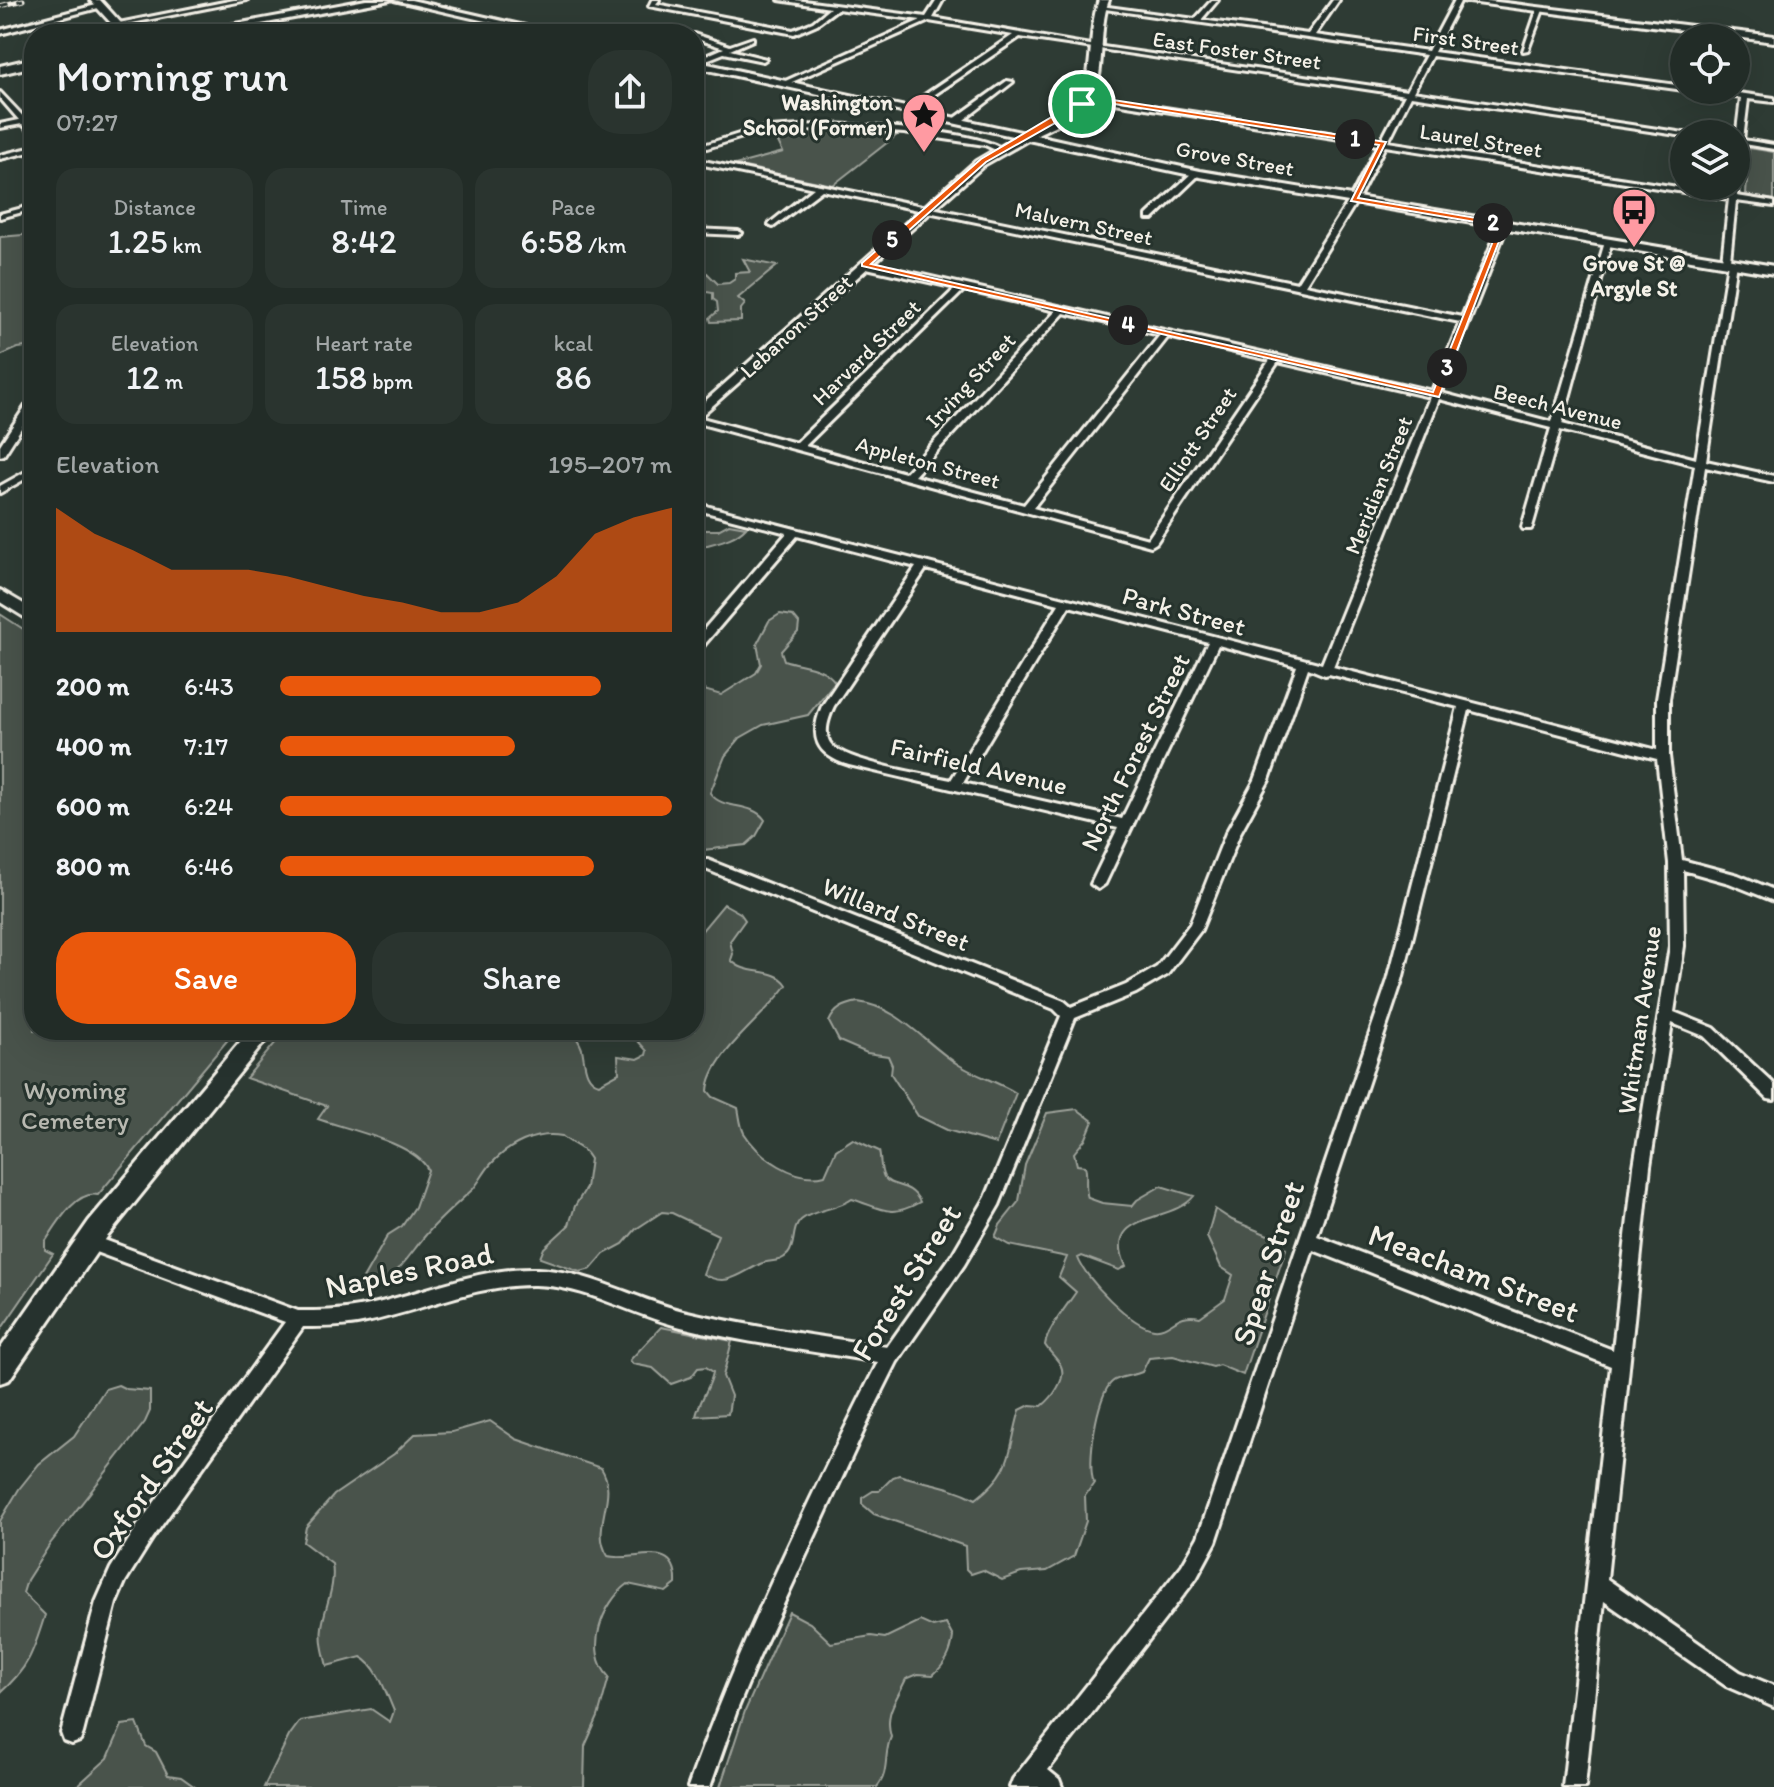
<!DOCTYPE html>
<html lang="en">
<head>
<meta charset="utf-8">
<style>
  body { margin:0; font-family:Itim,sans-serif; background:#2a342f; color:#f1f3f6; height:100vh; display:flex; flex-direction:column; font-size:30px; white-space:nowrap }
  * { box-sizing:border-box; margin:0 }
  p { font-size:26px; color:#a2a7a7 }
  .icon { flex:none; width:44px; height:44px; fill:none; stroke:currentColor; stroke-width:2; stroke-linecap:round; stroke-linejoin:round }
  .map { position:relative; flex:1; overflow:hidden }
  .drawer { position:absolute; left:24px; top:24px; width:680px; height:1016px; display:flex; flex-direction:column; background:#222c27; border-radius:32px; box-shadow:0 8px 32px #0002,0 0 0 2px #3f4844 }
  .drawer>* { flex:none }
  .controls { position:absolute; left:1670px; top:24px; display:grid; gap:16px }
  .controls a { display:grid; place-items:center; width:80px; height:80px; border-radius:50%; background:#222c27; box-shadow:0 8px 32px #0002,0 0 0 2px #3f4844; font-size:40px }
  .pin { position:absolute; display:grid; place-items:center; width:68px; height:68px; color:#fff; margin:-34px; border:4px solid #fff; border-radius:50%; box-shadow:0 2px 8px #0007 }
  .km { position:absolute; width:40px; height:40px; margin:-20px; border-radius:50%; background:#222; color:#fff; font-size:22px; line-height:40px; text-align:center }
  .round { display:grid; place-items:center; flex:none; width:84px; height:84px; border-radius:32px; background:#2a342f }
  .overview { display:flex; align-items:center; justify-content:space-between; height:136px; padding:0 32px }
  h1 { font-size:44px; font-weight:600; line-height:60px }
  .figures { display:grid; grid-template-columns:repeat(3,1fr); gap:12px; height:136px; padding:8px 32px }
  .figures div { display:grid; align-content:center; border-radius:20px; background:#2a342f; text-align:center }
  .figures b { font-size:34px; font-weight:600 }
  .figures small { font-size:22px; font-weight:400 }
  .figures p { font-size:22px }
  .chart { height:224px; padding:16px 32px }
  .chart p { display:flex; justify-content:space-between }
  .chart svg { width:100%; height:144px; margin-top:8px; fill:#ea580c; opacity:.7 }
  .primary-button { display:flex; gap:16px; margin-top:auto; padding:16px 32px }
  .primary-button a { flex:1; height:92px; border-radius:32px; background:#ea580c; color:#fff; font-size:32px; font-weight:600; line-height:92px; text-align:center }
  .primary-button a+a { background:#2a342f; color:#f1f3f6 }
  ul { padding:0 32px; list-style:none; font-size:26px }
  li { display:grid; grid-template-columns:128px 96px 1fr; align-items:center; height:60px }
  li i { height:20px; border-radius:10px; background:#ea580c }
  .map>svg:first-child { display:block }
  .green { fill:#48524c; stroke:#9ea29a; stroke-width:2 }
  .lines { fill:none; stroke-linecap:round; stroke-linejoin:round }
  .street-casing { stroke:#f4f1e8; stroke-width:6 }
  .secondary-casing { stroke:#f4f1e8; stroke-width:6 }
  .primary-casing { stroke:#f4f1e8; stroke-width:6 }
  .street { fill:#26332d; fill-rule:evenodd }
  .secondary { fill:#26332d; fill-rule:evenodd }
  .primary { fill:#26332d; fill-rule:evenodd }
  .rail-casing { stroke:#f4f1e8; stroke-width:5 }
  .rail { stroke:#26332d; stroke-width:3; stroke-dasharray:9; stroke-linecap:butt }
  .route { fill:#ea580c; stroke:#fff; stroke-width:2; fill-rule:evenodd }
  .labels { text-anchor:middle; stroke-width:6; stroke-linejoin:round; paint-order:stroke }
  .far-street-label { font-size:22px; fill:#f4f1e8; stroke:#26332d }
  .far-poi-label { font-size:22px; font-weight:bold; fill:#f4f1e8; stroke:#26332d; text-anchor:end }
  .street-label { font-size:26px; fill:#f4f1e8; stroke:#26332d }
  .park-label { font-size:26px; fill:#b8b9b1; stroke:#26332d }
  .near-street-label { font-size:32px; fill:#f4f1e8; stroke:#26332d }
</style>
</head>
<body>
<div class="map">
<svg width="1774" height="1787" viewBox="0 0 1774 1787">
  <rect width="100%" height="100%" fill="#2e3b34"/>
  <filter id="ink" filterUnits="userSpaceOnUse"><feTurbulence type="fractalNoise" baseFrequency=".0125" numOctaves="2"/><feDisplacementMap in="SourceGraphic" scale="16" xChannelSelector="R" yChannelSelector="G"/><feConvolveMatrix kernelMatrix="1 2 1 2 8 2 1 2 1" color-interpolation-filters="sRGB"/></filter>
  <g filter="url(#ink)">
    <path class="green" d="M 812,130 L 880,131 L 897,135 L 833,185 L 735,165 L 783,152 L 773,132 Z
      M 1749,148 L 1774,152 L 1774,200 L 1746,195 Z
      M 34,230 L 34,346 L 18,348 L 0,356 L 0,237 L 23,235 Z
      M 743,259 L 777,266 L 738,298 L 745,304 L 741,309 L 741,321 L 711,322 L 710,318 L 718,311 L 717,302 L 713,299 L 713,293 L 694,290 L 694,270 L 707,273 L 718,284 L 729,283 L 735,279 L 735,273 L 750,272 Z
      M 729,524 L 746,527 C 732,542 713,542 694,549 L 694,539 L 704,530 L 718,530 Z
      M 0,614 L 34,636 L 34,1030 L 236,1030 L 98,1195 C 75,1190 56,1226 45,1242 L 45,1250 L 53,1254 L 0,1331 Z
      M 780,614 L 793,616 L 799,623 L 798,632 L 781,651 L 784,660 C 801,666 824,665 835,682 L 808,715 L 763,725 L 740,738 L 725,756 L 710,793 C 722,811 752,801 765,820 L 756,836 L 746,845 L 703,850 L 694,856 L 694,687 L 721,695 L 756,673 L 761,664 L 757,644 L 769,621 Z
      M 724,904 L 740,913 L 745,920 L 730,941 L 733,954 L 731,960 C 746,977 775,966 787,985 C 767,1015 710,1054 708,1091 L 713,1097 L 738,1108 C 740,1117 740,1125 744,1133 C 759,1157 796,1183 825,1175 L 836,1150 L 853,1139 L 879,1151 C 881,1159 880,1170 884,1177 C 892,1189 910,1181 920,1202 C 890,1219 881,1208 852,1199 C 837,1210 814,1209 801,1220 C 791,1229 796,1245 788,1254 C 779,1264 770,1259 760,1264 C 739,1274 727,1288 703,1274 L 718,1235 L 672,1213 L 662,1212 L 636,1229 L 623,1244 L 604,1254 L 591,1269 L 580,1272 L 540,1258 L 544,1248 L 569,1225 L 575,1206 L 586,1188 L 590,1159 C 582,1145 572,1145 562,1136 C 535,1131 509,1145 491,1164 C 484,1172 480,1181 473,1189 C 457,1204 438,1220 425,1236 C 405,1260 390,1290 356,1291 L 388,1235 L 402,1226 L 415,1207 L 428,1170 C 416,1143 346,1129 318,1119 L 327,1106 L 246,1078 L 286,1030 L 573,1030 C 575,1037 580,1042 582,1049 C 585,1062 584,1080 599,1084 L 619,1073 L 618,1056 L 638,1059 L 646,1055 L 647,1051 L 628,1030 L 694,1030 L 694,940 Z
      M 858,1002 C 900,1007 925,1044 959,1065 C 977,1076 998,1082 1016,1093 L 996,1144 L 947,1130 L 918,1116 L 891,1074 L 892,1065 L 888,1056 L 867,1053 L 839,1041 L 829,1022 C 835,1008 844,1005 858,1002 Z
      M 1077,1109 L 1093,1121 L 1086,1138 L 1074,1153 L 1077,1165 L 1085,1166 C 1088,1175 1084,1186 1088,1198 L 1102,1203 L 1132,1206 L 1137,1200 L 1161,1186 L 1194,1196 C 1172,1224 1101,1211 1126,1266 L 1119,1270 L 1082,1256 L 1078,1258 C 1085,1278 1131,1326 1154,1329 C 1171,1331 1176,1311 1200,1317 L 1225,1299 L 1233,1275 L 1221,1267 L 1207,1237 L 1215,1209 L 1232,1220 L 1280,1240 L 1286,1249 L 1243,1375 L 1219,1365 L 1213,1367 L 1173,1356 L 1149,1358 L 1142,1372 C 1133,1376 1119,1376 1112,1382 C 1097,1394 1086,1465 1094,1483 L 1085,1496 L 1086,1521 L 1074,1556 L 1047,1571 L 1021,1573 L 1002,1580 L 983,1570 L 971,1574 L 966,1569 L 965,1546 L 874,1514 L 862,1504 L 862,1498 L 873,1491 L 879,1491 L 893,1477 L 899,1475 C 927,1484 950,1485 976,1499 C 1015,1468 1007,1454 1020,1410 L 1030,1405 L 1042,1406 C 1052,1398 1067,1379 1061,1366 C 1058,1359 1049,1352 1045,1345 C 1047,1330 1066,1307 1076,1292 L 1059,1277 L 1067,1257 L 1009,1245 L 995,1237 L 1000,1225 L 1019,1201 L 1025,1165 L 1047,1113 Z
      M 661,1327 L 732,1341 L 723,1376 L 731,1396 L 728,1414 L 696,1416 C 700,1399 711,1386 713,1372 L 706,1367 L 698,1368 L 691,1377 L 671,1384 L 653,1368 L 633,1364 L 630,1360 Z
      M 118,1385 L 126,1389 L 150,1391 L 150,1411 L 145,1422 L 50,1544 L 27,1580 L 23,1593 L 45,1615 C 34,1650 29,1668 0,1693 L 0,1521 L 19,1489 L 39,1464 L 74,1436 L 105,1389 Z
      M 490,1421 L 516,1439 L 601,1468 C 620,1496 589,1527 608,1556 C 632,1563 678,1537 676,1584 L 666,1592 L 628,1584 C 602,1603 584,1651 609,1677 L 598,1717 L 585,1746 L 584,1787 L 264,1787 L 289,1736 L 300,1721 L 371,1709 L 390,1722 L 394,1711 C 386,1693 378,1666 361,1657 L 327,1666 C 324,1654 320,1641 322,1627 C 325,1606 336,1586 332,1564 L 303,1542 L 306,1527 L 334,1495 L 394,1454 L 415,1434 L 452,1432 Z
      M 789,1612 L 810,1623 L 831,1643 L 871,1636 L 885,1638 L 920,1621 L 933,1627 L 946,1624 L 953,1637 C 951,1654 946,1663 933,1675 L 918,1674 L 906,1679 C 896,1701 884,1713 891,1737 C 883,1754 890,1772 877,1787 L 720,1787 L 745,1711 Z
      M 137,1723 L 146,1746 L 156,1752 L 168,1775 L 181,1777 L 195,1787 L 76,1787 L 108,1758 L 122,1725 Z"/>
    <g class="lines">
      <g class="street-casing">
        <path id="street" d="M 234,0 L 247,0 L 117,26 L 114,24 Z
          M 652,0 L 659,0 L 656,4 L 793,30 L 813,22 L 830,8 L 779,0 L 796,0 L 926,17 L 937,0 L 943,0 L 933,18 L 1096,46 L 1407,91 L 1426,55 L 1098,8 L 1101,6 L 1195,19 L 1212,0 L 1218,0 L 1201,20 L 1308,34 L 1333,0 L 1339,0 L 1315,35 L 1428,51 L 1455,0 L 1461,0 L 1434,52 L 1684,86 L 1684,90 L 1432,56 L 1413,92 L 1691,134 L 1684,136 L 1411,96 L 1388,142 L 1729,195 L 1730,186 L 1736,186 L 1736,184 L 1738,186 L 1737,196 L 1774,202 L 1774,206 L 1736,201 L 1730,260 L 1736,262 L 1706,461 L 1774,476 L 1774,482 L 1705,467 L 1669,699 L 1669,756 L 1682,860 L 1738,875 L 1774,890 L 1774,901 L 1729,883 L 1683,870 L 1684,946 L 1674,1012 L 1714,1028 L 1774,1084 L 1774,1100 L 1768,1099 L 1704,1036 L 1672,1023 L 1650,1166 L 1607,1579 L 1740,1672 L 1774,1686 L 1774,1707 L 1726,1686 L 1604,1601 L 1585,1787 L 1563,1787 L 1611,1366 L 1313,1250 L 1216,1542 L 1196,1579 L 1048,1770 L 1059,1779 L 1062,1787 L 1010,1787 L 1013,1779 L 1182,1565 L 1198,1537 L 1388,980 L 1458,707 L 1329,674 L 1325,675 L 1308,668 L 1269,780 L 1240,833 L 1201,930 L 1167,975 L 1136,993 L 1075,1018 L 999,1205 L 964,1265 L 897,1362 L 877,1402 L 758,1659 L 737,1710 L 710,1787 L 688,1787 C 740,1641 808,1501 878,1362 C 813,1351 745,1343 681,1327 C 632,1315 586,1286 535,1285 C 473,1284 417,1313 357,1324 C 339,1327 321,1327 303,1327 L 152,1539 L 125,1582 L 116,1603 L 83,1733 L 80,1741 L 72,1744 L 64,1741 L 61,1733 L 96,1602 L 111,1568 L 138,1525 L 285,1322 L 82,1247 L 79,1242 L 82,1237 L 88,1234 L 298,1311 C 319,1311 338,1311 359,1307 C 418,1296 475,1267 537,1269 C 588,1271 634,1299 683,1311 C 750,1327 819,1336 887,1347 L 952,1255 L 986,1197 L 1061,1016 L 1054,1009 L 698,866 L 696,863 L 698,860 L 708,860 L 1064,1001 L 1071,1007 L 1126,985 L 1157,967 L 1190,924 L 1226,833 L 1255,780 L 1297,666 L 1218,645 L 1105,884 L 1098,889 L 1091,884 L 1118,828 L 849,765 C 816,755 809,737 822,706 L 916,567 L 797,536 L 698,652 L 694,653 L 694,641 L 787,533 L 694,509 L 694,503 L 1322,664 L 1430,397 L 1278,362 L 1156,543 L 1151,546 L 694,422 L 694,416 L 796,443 L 956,288 L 862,267 L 861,265 L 865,262 L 1432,391 L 1460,322 L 822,190 L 773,227 L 769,225 L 770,223 L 814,188 L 694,163 L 694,159 L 1297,283 L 1350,199 L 1378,145 L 1083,98 L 1087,96 L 1381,141 L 1405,95 L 1020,37 L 907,113 L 903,111 L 904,109 L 1013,35 L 929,21 L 783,86 L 781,83 L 921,20 L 837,9 L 817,24 L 794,34 L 649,6 ZM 1385,146 L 1729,199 L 1722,261 L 1728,263 L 1696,459 L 1562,424 L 1612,240 L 1605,242 L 1552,422 L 1441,393 L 1508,224 L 1507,222 L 1500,224 L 1462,317 L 1305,285 L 1358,199 ZM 964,290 L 1056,311 L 905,473 L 805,446 ZM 1064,313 L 1160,335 L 1024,505 L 914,476 ZM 1168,337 L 1270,360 L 1148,539 L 1033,508 ZM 1439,399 L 1551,428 L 1522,527 L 1523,529 L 1531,529 L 1532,527 L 1560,430 L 1695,465 L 1657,699 L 1657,750 L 1333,667 ZM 926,569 L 1059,604 L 951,780 C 928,775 841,761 830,743 C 823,732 829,717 834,706 ZM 1069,606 L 1208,642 L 1122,819 L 963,783 ZM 1469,710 L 1657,759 L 1669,863 L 1670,946 L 1634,1166 L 1613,1350 L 1317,1236 L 1402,980 Z
          M 100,4 L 102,7 L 0,34 L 0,30 Z
          M 1540,8 L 1543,10 L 1528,50 L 1523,51 L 1537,10 Z
          M 215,27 L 315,32 L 318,34 L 213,30 Z
          M 666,29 L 688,34 L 652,34 Z
          M 369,32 L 375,33 L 376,34 L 366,34 Z
          M 694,34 L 730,46 L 753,38 L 753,40 L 730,50 L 766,59 L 763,61 L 724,53 L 694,65 L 694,61 L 724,48 L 694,38 Z
          M 1007,81 L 1013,82 L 960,123 L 954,123 L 954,119 Z
          M 1697,90 L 1717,90 L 1774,98 L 1774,102 L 1748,99 L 1743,140 L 1774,145 L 1774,149 L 1743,144 L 1740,169 L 1736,171 L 1736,139 L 1741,98 Z
          M 0,92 L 34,128 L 34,135 L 22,124 L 0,128 L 0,124 L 19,120 L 0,98 Z
          M 831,124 C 869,126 976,130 1004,150 L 1000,152 L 985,145 L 904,133 L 831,128 L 756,133 L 694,152 L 694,148 L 755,129 Z
          M 34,147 L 34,151 L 0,159 L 0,155 Z
          M 1194,171 L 1201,173 L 1153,219 L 1147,219 L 1147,215 Z
          M 34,205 L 34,209 L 0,218 L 0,214 Z
          M 694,229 L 738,231 L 742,233 L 738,235 L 694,233 Z
          M 34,397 L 34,408 L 4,455 L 0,456 L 0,445 L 31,398 Z
          M 34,467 L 34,474 L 0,493 L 0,486 Z"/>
      </g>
      <g class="secondary-casing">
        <path id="secondary" d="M 90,0 L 100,0 L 131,34 L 121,34 Z
          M 394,0 L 411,0 L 560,34 L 542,34 Z
          M 1099,0 L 1109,0 C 1097,30 1107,79 1089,103 C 1081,114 1049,128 1036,135 L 1200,171 L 1774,266 L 1774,274 L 1200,177 L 1028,140 L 984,165 L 694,422 L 694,411 L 976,161 L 1017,137 L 694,67 L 694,61 L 1025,133 L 1080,101 C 1095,69 1087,33 1099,0 Z
          M 1454,0 L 1481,0 L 1774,36 L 1774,42 Z
          M 0,590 L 34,610 L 34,623 L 0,602 Z
          M 250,1030 L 274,1030 L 107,1237 L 9,1380 L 0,1383 L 0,1349 L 89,1221 Z"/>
      </g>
      <g class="primary-casing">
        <path id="primary" d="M 366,0 L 390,0 L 208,34 L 182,34 Z
          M 34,58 L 34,66 L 0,74 L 0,66 Z"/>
      </g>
      <use href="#street" class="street"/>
      <use href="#secondary" class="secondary"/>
      <use href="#primary" class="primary"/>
      <g class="rail-casing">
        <path id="rail" d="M 0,6 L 23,0"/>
      </g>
      <use href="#rail" class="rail"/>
    </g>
  </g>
  <path class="route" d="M 1087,96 L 1386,142 L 1358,198 L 1506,223 L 1439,397 L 862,266 L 862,263 L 981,159 ZM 1089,100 L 1379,145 L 1351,201 L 1499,226 L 1433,392 L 871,264 L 986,162 L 1085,106 Z"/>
  <defs>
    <g id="sight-pin" transform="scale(2.3)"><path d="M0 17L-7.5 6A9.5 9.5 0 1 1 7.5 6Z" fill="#ff9aa2" stroke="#26332d"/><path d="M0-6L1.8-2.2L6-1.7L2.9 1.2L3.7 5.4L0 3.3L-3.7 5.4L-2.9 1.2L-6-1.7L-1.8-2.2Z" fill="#111"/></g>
    <g id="bus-pin" transform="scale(2.3)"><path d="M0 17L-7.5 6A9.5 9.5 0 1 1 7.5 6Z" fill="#ff9aa2" stroke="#26332d"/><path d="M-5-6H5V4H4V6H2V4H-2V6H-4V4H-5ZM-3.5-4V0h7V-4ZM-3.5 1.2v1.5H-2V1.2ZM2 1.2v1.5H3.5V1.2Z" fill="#111"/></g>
  </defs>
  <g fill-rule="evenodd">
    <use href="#sight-pin" x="924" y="115"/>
    <use href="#bus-pin" x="1634" y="210"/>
  </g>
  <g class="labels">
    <g class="far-street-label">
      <text transform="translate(1466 40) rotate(8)" y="8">First Street</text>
      <text transform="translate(1237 50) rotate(8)" y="8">East Foster Street</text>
      <text transform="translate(1481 140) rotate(9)" y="8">Laurel Street</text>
      <text transform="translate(1235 158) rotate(10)" y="8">Grove Street</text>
      <text transform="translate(1084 223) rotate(12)" y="8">Malvern Street</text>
      <text transform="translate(796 326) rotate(-42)" y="8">Lebanon Street</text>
      <text transform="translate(866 352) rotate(-44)" y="8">Harvard Street</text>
      <text transform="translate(970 380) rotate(-47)" y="8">Irving Street</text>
      <text transform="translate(1558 406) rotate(14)" y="8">Beech Avenue</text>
      <text transform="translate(1197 439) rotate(-56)" y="8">Elliott Street</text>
      <text transform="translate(928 462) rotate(15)" y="8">Appleton Street</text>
      <text transform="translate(1378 485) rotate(-68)" y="8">Meridian Street</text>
    </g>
    <g class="far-poi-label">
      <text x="893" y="110">Washington<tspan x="893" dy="25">School (Former)</tspan></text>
      <text x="1634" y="271" text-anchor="middle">Grove St @<tspan x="1634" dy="25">Argyle St</tspan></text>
    </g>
    <g class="street-label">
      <text transform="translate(1184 611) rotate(15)" y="9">Park Street</text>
      <text transform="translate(1135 752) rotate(-64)" y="9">North Forest Street</text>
      <text transform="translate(979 766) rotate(13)" y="9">Fairfield Avenue</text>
      <text transform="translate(896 914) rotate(22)" y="9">Willard Street</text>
      <text transform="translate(1639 1020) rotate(-82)" y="9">Whitman Avenue</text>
    </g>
    <g class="park-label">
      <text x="75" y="1099">Wyoming<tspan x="75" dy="30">Cemetery</tspan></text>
    </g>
    <g class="near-street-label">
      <text transform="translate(1268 1263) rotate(-72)" y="11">Spear Street</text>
      <text transform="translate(409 1270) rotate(-12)" y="11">Naples Road</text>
      <text transform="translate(1474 1273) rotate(21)" y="11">Meacham Street</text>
      <text transform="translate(906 1282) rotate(-58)" y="11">Forest Street</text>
      <text transform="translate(151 1479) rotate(-55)" y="11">Oxford Street</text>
    </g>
  </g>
</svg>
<div class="controls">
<a><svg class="icon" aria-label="locate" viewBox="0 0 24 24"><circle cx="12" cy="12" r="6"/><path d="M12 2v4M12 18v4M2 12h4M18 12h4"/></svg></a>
<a><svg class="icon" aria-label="layers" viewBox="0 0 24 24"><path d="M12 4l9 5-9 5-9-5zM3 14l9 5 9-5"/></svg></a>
</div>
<div class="pin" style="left:1082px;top:104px;background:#1e9e55"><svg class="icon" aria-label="arrive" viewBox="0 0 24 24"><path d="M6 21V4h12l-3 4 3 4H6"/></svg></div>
<b class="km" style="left:1355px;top:139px">1</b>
<b class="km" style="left:1493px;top:223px">2</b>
<b class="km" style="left:1447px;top:368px">3</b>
<b class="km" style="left:1128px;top:325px">4</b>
<b class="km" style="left:892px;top:240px">5</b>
<section class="drawer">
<div class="overview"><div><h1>Morning run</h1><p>07:27</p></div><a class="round"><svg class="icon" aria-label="share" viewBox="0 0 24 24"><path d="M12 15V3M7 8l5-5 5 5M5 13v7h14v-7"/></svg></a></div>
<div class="figures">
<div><p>Distance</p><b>1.25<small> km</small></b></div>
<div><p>Time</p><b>8:42</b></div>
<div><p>Pace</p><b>6:58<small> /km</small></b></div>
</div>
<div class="figures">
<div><p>Elevation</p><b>12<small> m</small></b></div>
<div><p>Heart rate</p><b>158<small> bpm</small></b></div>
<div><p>kcal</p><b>86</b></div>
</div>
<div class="chart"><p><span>Elevation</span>195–207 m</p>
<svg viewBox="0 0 160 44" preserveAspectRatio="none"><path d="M0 44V6L10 14L20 19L30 25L40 25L50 25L60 27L70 30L80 33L90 35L100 38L110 38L120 35L130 27L140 14L150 9L160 6V44z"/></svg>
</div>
<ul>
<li><b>200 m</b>6:43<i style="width:82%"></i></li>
<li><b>400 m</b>7:17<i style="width:60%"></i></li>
<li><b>600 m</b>6:24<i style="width:100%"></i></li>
<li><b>800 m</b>6:46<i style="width:80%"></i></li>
</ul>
<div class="primary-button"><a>Save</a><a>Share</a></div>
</section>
</div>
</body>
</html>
